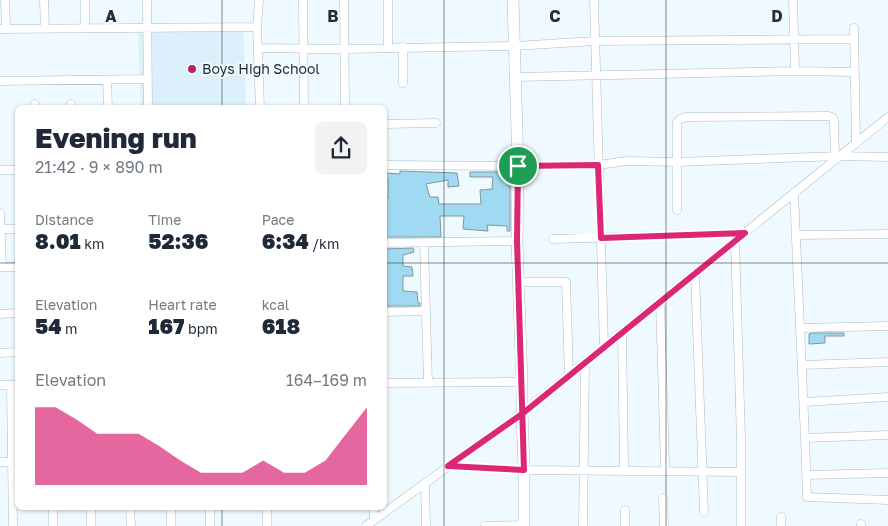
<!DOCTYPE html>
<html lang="en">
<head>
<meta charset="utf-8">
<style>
  body { margin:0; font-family:"Golos Text",sans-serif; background:#f2f2f3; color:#1f2937; height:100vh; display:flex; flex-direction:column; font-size:19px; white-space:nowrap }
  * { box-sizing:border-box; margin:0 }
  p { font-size:16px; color:#747a83 }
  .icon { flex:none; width:28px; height:28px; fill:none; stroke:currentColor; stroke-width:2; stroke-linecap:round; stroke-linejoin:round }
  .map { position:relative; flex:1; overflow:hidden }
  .panel { position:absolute; left:15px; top:105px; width:372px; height:405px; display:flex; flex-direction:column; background:#fff; border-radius:8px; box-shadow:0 1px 4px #0004 }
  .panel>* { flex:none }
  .pin { position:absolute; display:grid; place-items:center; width:42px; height:42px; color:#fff; margin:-21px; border:2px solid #fff; border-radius:50%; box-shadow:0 1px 5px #0007 }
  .round { display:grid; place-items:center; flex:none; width:52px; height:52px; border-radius:8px; background:#f2f2f3 }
  .head { display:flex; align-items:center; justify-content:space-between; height:85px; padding:0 20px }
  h1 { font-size:28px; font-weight:800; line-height:38px }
  .stats { display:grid; grid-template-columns:repeat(3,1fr); gap:8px; height:85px; padding:5px 20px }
  .stats div { display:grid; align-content:center }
  .stats b { font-size:21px; font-weight:800 }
  .stats small { font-size:14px; font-weight:400 }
  .stats p { font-size:14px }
  .chart { height:140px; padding:10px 20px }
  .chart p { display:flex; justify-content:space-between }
  .chart svg { width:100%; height:90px; margin-top:5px; fill:#db2777; opacity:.7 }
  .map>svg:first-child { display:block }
  .built { fill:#dbf0fa }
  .building { fill:#a0daf2; stroke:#84959d }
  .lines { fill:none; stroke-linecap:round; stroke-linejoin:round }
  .street-casing { stroke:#abbdc5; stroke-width:9 }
  .secondary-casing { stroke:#abbdc5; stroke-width:12 }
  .street { stroke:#fff; stroke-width:8 }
  .secondary { stroke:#fff; stroke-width:11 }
  .route-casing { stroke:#fff; stroke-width:10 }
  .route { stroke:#db2777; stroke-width:6 }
  .grid { fill:none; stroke:#262e31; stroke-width:1; stroke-opacity:0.55 }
  .poi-dot { fill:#af2668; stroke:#eefaff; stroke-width:2 }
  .labels { text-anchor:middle; stroke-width:4; stroke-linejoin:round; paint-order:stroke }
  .poi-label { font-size:14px; fill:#262e31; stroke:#eefaff; text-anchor:start }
  .grid-label { font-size:16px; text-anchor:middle; font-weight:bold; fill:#262e31; stroke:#eefaff; stroke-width:4; stroke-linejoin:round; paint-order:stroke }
</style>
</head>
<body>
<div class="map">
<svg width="888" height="526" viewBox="0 0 888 526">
  <rect width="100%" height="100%" fill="#eefaff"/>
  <path class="built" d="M 243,26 L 246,107 L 141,107 L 138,30 Z"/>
  <path class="building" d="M 400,171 L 457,173 L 459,186 L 448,187 L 448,180 L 426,184 L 430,197 L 438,197 L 439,204 L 481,204 L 480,190 L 492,189 L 493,177 L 470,177 L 470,172 L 510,172 L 510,231 L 507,231 L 507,226 L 487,225 L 488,231 L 463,229 L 464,216 L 440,216 L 441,237 L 385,237 L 385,198 L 388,198 L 388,180 L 385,179 L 385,173 L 400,174 Z
    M 413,248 L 414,252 L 403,255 L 403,266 L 412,267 L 413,276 L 403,276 L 403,291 L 417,292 L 418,303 L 420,303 L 420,306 L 385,306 L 385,249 Z
    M 812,333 L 844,333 L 844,336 L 825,336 L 825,343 L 809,344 L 809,334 Z"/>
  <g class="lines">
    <g class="street-casing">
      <path id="street" d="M 5,0 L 6,29
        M 44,0 L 45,29
        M 85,0 L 85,28
        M 147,0 L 148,108
        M 259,0 L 257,27 L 260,108
        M 303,0 L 304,108
        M 344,0 L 345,108
        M 388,0 L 388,48
        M 594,0 L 604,347
        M 793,0 L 795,71
        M 854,28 L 856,144
        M 0,29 L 257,27
        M 258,48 L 344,49 L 515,46 L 595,41 L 854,39
        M 516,77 L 795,71 L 854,72
        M 107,80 L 108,108
        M 0,81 L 148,79
        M 403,83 L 403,47
        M 35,104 L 35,108
        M 71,104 L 71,108
        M 385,124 L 436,123
        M 385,165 L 518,166 L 598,165 L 627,161 L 677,162 L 840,156 L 888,157
        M 0,170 L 18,170
        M 794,193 L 805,438
        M 677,210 L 677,122 L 680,119 L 686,117 L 829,116 L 833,118 L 834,122 L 835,156
        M 0,213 L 2,267
        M 0,229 L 18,229
        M 796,235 L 888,234
        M 553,239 L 745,233
        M 735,241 L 741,439 L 741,526
        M 385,243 L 517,241
        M 424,243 L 428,383
        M 0,267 L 18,267
        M 695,274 L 704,512
        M 519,282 L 566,282 L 569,375
        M 660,302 L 665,465
        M 385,312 L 426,311
        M 0,314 L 18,313
        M 800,328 L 888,326
        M 622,332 L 624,466
        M 0,353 L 18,352
        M 802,365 L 888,362
        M 385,383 L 522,382
        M 0,385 L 18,385
        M 11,385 L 13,526
        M 804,402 L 888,397
        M 888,435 L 805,438 L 807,497 L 888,500
        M 0,462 L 18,462
        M 448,466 L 524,470 L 741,472
        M 806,475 L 888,473
        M 425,483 L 426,526
        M 663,498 L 664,526
        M 53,508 L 53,526
        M 130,508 L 131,526
        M 171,508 L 171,526
        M 210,508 L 210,526
        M 267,508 L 267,526
        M 373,508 L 374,520
        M 625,510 L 625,526
        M 781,517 L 781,526
        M 91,526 L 91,508
        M 366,526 L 522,413 L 888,117
        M 485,526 L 524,525
        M 583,526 L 585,362
        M 861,526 L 861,524"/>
    </g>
    <g class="secondary-casing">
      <path id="secondary" d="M 513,0 L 518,166 L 517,241 L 522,382 L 522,413 L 524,470 L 524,526"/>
    </g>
    <use href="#street" class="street"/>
    <use href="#secondary" class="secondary"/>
  </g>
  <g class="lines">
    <g class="route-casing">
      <path id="route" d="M 518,166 L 517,241 L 524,470 L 448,466 L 522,414 L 745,233 L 601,238 L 598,165 L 518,166"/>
    </g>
    <use href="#route" class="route"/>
  </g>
  <path class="grid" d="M 222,0 L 222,108M 444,0 L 444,526M 666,0 L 666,526M 0,263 L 18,263M 385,263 L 888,263M 222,508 L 222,526"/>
  <circle class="poi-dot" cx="192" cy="69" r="5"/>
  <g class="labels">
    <g class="poi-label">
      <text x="202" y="74">Boys High School</text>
    </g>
  </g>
  <g class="grid-label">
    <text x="111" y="22">A</text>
    <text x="333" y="22">B</text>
    <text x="555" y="22">C</text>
    <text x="777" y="22">D</text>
  </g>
</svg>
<div class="pin" style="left:518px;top:166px;background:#1e9e55"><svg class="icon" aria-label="arrive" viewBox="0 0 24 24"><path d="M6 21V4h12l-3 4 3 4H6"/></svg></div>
<section class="panel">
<div class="head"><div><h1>Evening run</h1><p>21:42 · 9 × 890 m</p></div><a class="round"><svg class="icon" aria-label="share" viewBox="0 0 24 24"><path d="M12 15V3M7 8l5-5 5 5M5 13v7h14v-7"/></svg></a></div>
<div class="stats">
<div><p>Distance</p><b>8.01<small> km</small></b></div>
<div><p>Time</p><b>52:36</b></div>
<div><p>Pace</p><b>6:34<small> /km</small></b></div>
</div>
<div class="stats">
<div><p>Elevation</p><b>54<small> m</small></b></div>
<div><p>Heart rate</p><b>167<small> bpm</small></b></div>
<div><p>kcal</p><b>618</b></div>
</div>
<div class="chart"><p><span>Elevation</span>164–169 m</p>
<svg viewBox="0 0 160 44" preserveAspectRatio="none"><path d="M0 44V6L10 6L20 12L30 19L40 19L50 19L60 25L70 32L80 38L90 38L100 38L110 32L120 38L130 38L140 32L150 19L160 6V44z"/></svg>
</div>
</section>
</div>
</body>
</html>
